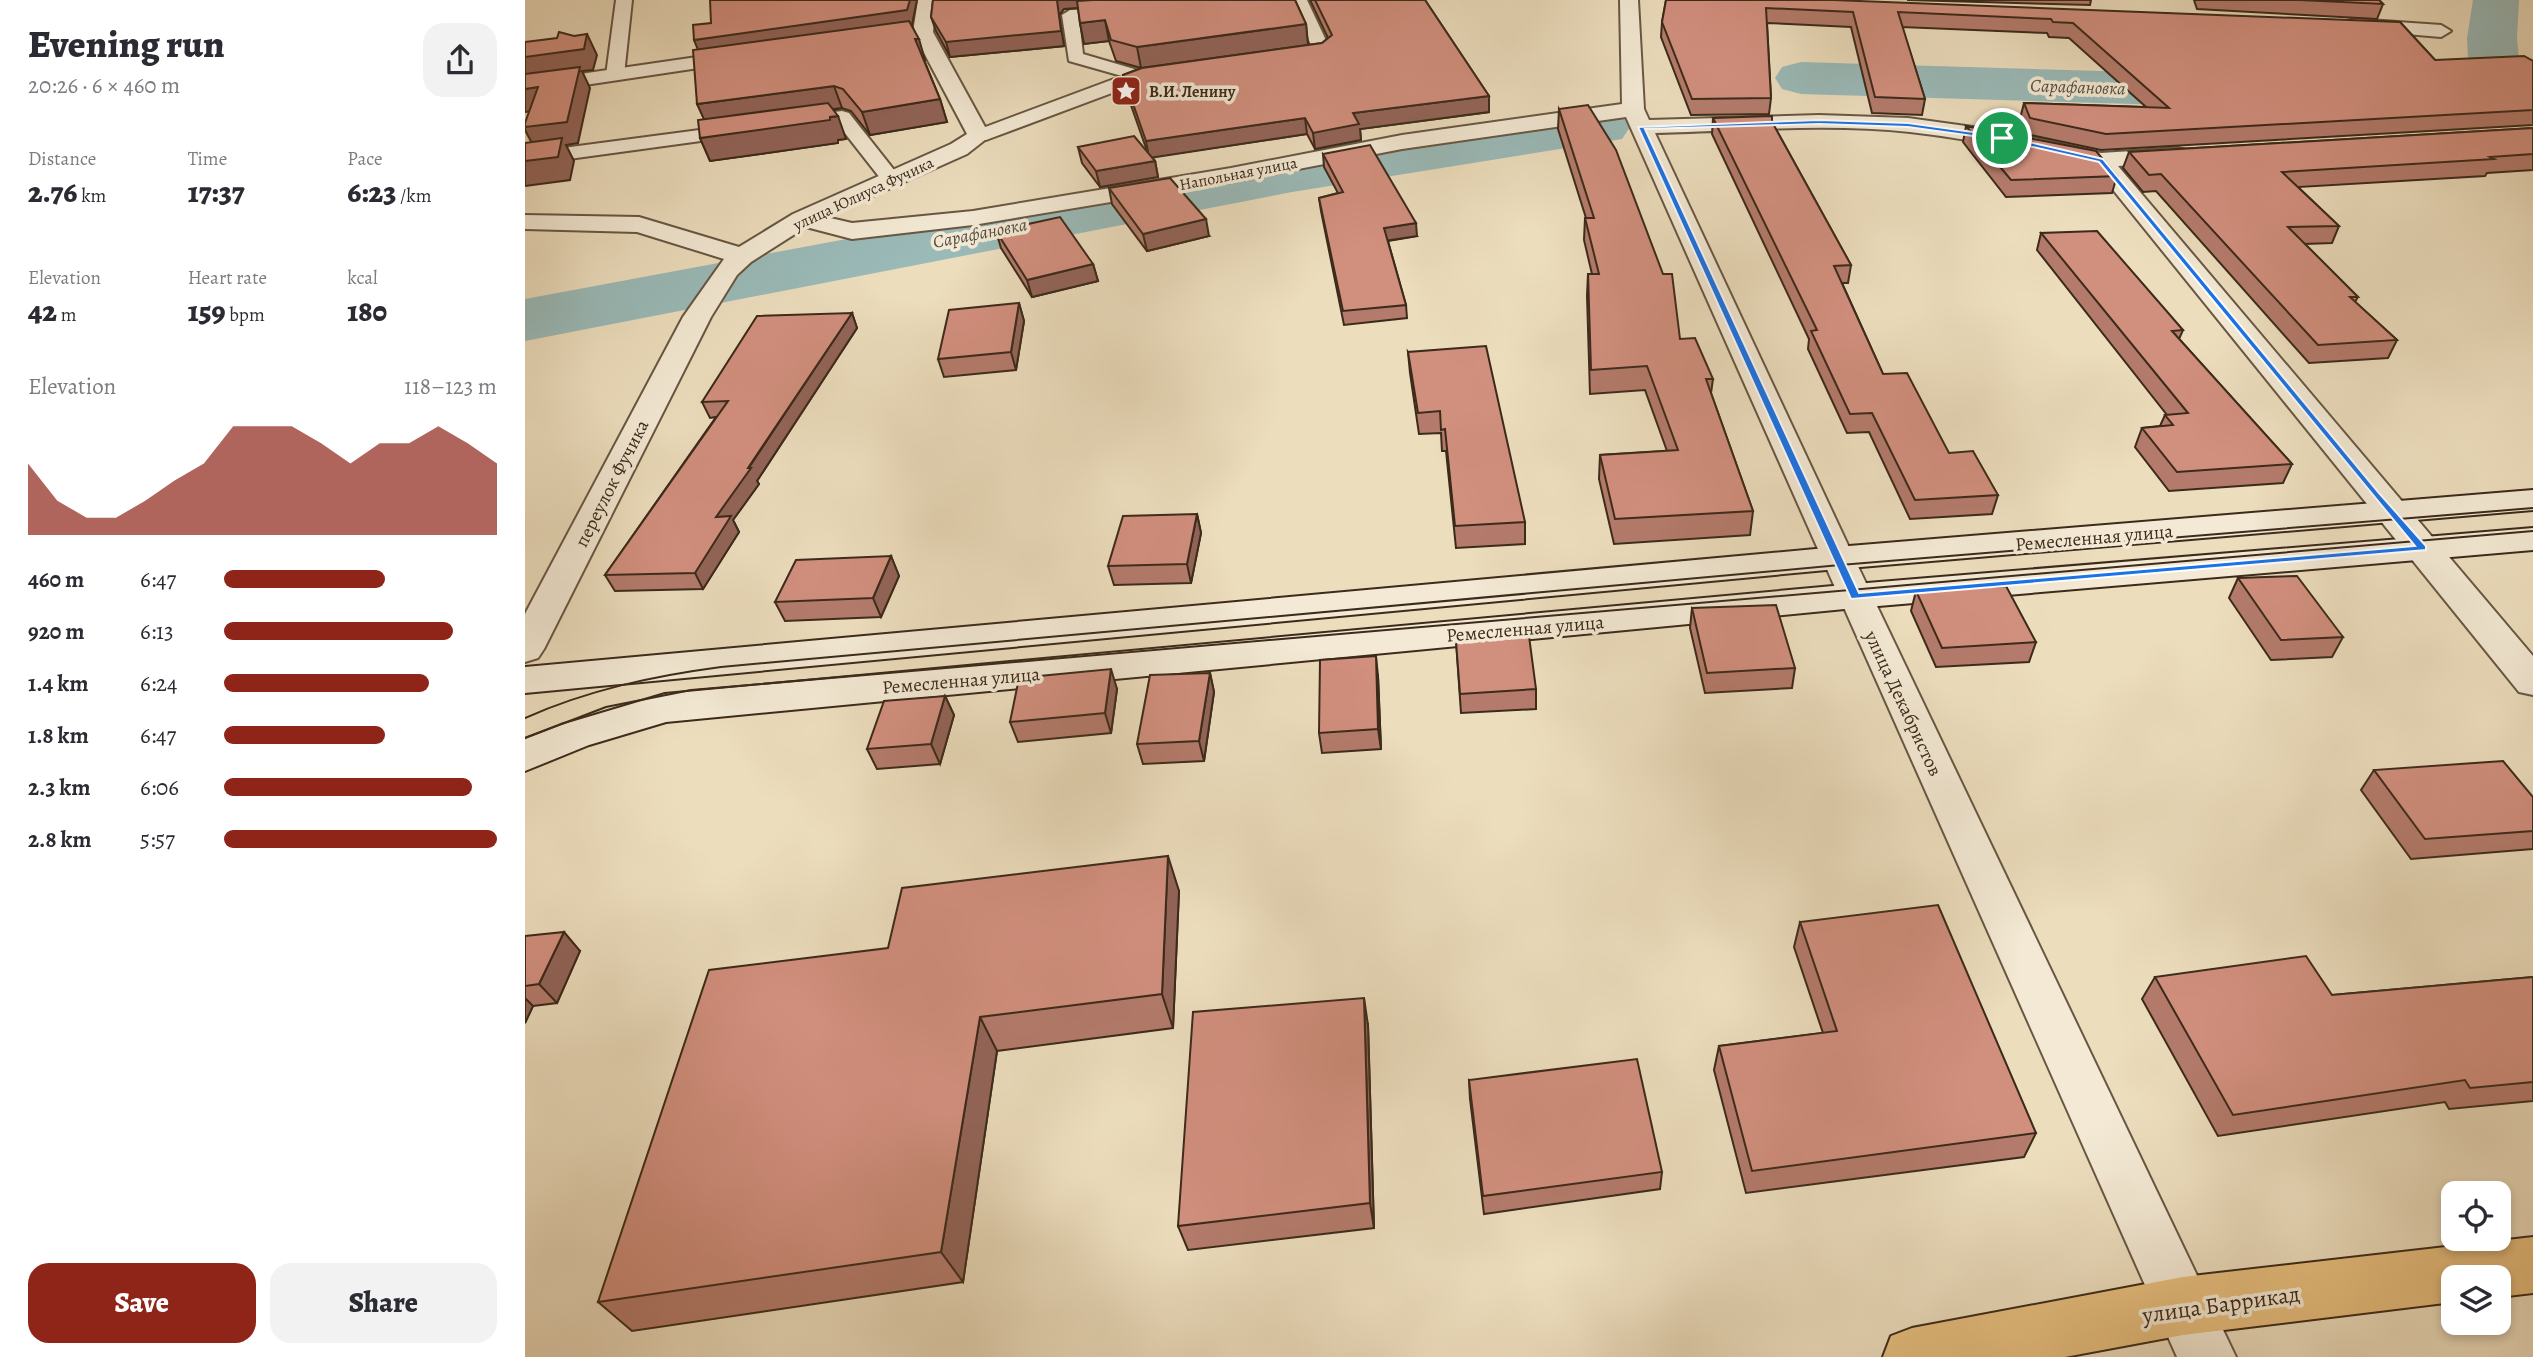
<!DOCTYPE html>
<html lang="en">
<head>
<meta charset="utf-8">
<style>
  body { margin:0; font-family:Alegreya,serif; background:#f2f2f3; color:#2b2b33; height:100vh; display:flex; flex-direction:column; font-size:26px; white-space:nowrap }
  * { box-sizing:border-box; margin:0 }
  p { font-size:23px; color:#7c7c81 }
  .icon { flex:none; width:38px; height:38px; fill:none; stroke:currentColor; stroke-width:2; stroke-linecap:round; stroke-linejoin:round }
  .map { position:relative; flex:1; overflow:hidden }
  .details { display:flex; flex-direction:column; background:#fff; width:525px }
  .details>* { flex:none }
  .controls { position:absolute; left:1916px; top:1181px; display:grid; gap:14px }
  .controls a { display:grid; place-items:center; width:70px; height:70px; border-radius:14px; background:#fff; box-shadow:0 4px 10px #0003; font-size:35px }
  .pin { position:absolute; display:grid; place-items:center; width:60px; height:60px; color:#fff; margin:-30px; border:4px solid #fff; border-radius:50%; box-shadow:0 2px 7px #0007 }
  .round { display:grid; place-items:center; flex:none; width:74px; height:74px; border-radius:21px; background:#f2f2f3 }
  .overview { display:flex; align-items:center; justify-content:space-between; height:119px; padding:0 28px }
  h1 { font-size:38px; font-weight:800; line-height:52px }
  .figures { display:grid; grid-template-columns:repeat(3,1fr); gap:10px; height:119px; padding:7px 28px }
  .figures div { display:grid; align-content:center }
  .figures b { font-size:30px; font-weight:800 }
  .figures small { font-size:19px; font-weight:400 }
  .figures p { font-size:19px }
  .chart { height:196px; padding:14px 28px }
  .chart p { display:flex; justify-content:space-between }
  .chart svg { width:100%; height:126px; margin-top:7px; fill:#8f2418; opacity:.7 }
  .cta { display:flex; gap:14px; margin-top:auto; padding:14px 28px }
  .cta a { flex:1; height:80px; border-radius:21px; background:#8f2418; color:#fff; font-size:28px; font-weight:800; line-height:80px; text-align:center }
  .cta a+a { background:#f2f2f3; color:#2b2b33 }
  ul { padding:0 28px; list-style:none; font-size:23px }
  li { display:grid; grid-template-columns:112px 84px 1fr; align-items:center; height:52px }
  li i { height:18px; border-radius:9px; background:#8f2418 }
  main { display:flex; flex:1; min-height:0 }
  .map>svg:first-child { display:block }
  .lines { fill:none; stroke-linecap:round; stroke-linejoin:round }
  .river { fill:#9abab8; fill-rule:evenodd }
  .lane-casing { stroke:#685743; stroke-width:4 }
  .street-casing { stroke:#685743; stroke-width:4 }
  .secondary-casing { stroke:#3c2a1a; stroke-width:4 }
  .primary-casing { stroke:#3c2a1a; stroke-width:4 }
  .lane { fill:#f3e9d4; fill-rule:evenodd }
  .street { fill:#f3e9d4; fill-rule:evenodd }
  .secondary { fill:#f3e9d4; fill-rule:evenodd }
  .primary { fill:#e6be7e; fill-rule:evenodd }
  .tram { stroke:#3c2a1a; stroke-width:2 }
  .wall { fill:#b47b6c; stroke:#3c2a1a; stroke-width:2 }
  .shaded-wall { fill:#926458; stroke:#3c2a1a; stroke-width:2 }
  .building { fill:#d18f7e; stroke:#3c2a1a; stroke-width:2 }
  .route { fill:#1a73e8; stroke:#fff; stroke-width:2; fill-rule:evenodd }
  .labels { text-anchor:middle; stroke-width:7; stroke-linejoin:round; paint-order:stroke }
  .far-poi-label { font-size:16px; font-weight:bold; fill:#3c2a1a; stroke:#f3e9d4; text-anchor:start }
  .far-street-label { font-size:16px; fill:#3c2a1a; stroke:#f3e9d4 }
  .far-water-label { font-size:18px; font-style:italic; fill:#544e42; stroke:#f3e9d4 }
  .street-label { font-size:19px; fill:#3c2a1a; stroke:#f3e9d4 }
  .near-street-label { font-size:23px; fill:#3c2a1a; stroke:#f3e9d4 }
</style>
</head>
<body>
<main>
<section class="details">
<div class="overview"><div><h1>Evening run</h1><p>20:26 · 6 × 460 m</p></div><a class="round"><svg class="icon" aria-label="share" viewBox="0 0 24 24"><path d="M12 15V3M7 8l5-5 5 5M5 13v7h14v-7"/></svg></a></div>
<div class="figures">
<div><p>Distance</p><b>2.76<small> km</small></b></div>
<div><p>Time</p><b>17:37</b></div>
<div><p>Pace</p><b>6:23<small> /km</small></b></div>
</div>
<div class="figures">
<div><p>Elevation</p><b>42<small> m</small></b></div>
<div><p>Heart rate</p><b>159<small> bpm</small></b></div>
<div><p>kcal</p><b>180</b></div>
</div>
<div class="chart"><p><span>Elevation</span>118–123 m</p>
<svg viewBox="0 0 160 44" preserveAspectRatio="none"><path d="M0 44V19L10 32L20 38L30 38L40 32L50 25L60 19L70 6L80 6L90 6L100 12L110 19L120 12L130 12L140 6L150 12L160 19V44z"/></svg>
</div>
<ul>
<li><b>460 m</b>6:47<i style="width:59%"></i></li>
<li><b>920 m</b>6:13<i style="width:84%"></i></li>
<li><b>1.4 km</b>6:24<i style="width:75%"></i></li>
<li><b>1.8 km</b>6:47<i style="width:59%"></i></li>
<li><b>2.3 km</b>6:06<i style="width:91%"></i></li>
<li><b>2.8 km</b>5:57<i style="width:100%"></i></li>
</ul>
<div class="cta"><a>Save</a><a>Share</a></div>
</section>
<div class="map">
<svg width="2008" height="1357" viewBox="0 0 2008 1357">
  <rect width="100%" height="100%" fill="#ecddbd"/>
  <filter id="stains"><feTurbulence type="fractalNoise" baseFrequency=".00286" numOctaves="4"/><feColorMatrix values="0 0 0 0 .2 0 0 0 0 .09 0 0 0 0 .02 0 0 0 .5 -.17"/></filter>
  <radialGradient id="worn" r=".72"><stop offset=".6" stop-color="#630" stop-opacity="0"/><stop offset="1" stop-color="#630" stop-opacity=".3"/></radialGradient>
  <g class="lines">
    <path class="river" d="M 1948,0 L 1994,0 L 1992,38 L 1995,69 L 1987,80 L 1941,96 L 1643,105 L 1276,94 L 1257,89 L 1250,78 L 1257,67 L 1276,62 L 1643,73 L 1934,64 L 1943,61 L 1942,38 Z
      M 1077,110 L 1097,115 L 1105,127 L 1097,139 L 767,192 L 0,341 L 0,299 L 767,156 Z"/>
    <g class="lane-casing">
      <path id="lane" d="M 91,0 L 107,0 L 99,75 L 90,80 L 81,75 Z
        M 720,0 L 782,0 L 806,51 L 797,56 L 753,59 L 750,55 L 753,51 L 787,47 L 768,5 L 726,8 L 720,6 L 718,3 Z
        M 599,6 L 605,8 L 607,11 L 605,14 L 554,19 L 558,54 L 616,71 L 643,66 L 652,71 L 649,75 L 619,81 L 461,140 L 447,140 L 444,136 L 447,132 L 597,76 L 544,61 L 537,15 L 545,10 Z
        M 317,111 L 324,113 L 373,175 L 376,179 L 373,183 L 359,183 L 312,123 L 270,129 L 260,123 L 270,117 Z
        M 220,124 L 230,130 L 227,134 L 0,165 L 0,153 Z"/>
    </g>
    <g class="street-casing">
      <path id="street" d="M 393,0 L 411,0 L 408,32 L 465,136 L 442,154 L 301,217 L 327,223 L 448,211 L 706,168 L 877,135 L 1097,104 L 1095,0 L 1113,0 L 1119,109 L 1124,120 L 1294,115 L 1383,118 L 1477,131 L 1576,153 L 1653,148 L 1661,150 L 1664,155 L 1661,160 L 1653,162 L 1593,166 L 2008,656 L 2008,695 L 1994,692 L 1568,165 C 1507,152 1447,139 1385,132 C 1301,123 1214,131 1130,133 L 1329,558 L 1711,1357 L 1652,1357 L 1101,117 L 877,149 L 706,182 L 448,225 L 327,239 L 281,227 L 226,262 L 212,275 L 186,317 L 19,649 L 13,658 L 0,662 L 0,614 L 158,317 L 199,259 L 112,232 L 0,229 L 0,215 L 114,217 L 214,247 L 268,214 L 426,144 L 442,134 L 388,32 Z
        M 1829,19 L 1916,25 L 1926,31 L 1916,37 L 1822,29 L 1819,25 L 1822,21 Z
        M 220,50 L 227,52 L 230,56 L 227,60 L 0,94 L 0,82 Z"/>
    </g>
    <g class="secondary-casing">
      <path id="secondary" d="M 2008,490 L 2008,510 L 1312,569 L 0,693 L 0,667 L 1312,547 Z
        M 2008,528 L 2008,550 L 1330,608 L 141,722 L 64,745 L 0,771 L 0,739 L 36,725 L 140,694 L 1330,584 Z"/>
    </g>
    <g class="primary-casing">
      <path id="primary" d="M 2008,1237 L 2008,1293 L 1974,1297 L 1974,1278 L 1928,1278 L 1928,1302 L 1658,1335 L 1540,1357 L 1358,1357 L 1366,1336 L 1387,1328 L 1658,1277 Z"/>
    </g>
    <use href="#lane" class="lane"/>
    <use href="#street" class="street"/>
    <use href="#secondary" class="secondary"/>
    <use href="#primary" class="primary"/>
    <path class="tram" d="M 0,718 C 63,690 128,676 196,667 L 1315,565 L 2008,508
      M 0,738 L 81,707 L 166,690 L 2008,531"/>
  </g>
  <path class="wall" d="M 408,0 L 770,0 L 781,24 L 783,45 L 797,43 L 803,38 L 785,0 L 900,0 L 964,96 L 964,112 L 835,129 L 836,140 L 790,149 L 782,134 L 627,157 L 630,161 L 633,177 L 575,187 L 557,163 L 553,147 L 622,151 L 601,91 L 598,75 L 616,68 L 591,61 L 584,41 L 559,44 L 555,23 L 553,8 L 539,9 L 534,15 L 539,46 L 425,57 L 411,31 L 406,17 Z
    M 1141,0 L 1875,22 L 1910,60 L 2008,61 L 2008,125 L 1576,150 L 1501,134 L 1495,119 L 1499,103 L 1621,107 L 1544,38 L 1524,37 L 1522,33 L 1377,27 L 1400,99 L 1397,115 L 1347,113 L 1326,27 L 1242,23 L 1246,98 L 1244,114 L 1166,115 L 1136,37 L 1137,22 Z
    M 1382,0 L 1566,0 L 1565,5 Z
    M 1669,0 L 1854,0 L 1858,4 L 1852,19 L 1672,9 Z
    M 387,25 L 400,60 L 399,60 L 415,99 L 422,122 L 345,135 L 326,111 L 317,108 L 308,110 L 321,139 L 313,140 L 313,143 L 185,161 L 175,138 L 179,119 Z
    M 1034,109 L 1155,339 L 1188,379 L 1186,393 L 1228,511 L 1225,535 L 1089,544 L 1074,479 L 1075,455 L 1142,451 L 1120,390 L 1065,394 L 1062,296 L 1063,274 L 1067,274 L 1059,240 L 1060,218 L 1061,218 L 1033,129 Z
    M 1188,118 L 1247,122 L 1326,265 L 1323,283 L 1317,283 L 1358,374 L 1424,453 L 1473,495 L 1467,514 L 1385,519 L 1344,432 L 1322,433 L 1283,349 L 1284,339 L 1187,134 Z
    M 1441,126 L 1592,176 L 1587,193 L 1481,197 L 1438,142 Z
    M 2008,128 L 2008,170 L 1962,173 L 1960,176 L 1773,187 L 1814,226 L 1807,243 L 1780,244 L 1833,297 L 1830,302 L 1872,340 L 1863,358 L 1784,363 L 1631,191 L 1618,192 L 1598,168 L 1604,152 Z
    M 798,154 L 892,236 L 863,241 L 881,305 L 882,318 L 819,325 L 796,211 L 794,198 L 813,193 L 799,167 Z
    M 584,188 L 684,236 L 622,251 L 587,204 Z
    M 471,231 L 568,264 L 573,281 L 507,297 L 476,248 Z
    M 1516,233 L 1658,330 L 1654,339 L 1767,464 L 1758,483 L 1644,491 L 1610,447 L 1617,428 L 1635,426 L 1640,415 L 1642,415 L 1512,250 Z
    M 494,303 L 499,321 L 491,370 L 419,377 L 413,359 Z
    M 327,313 L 332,328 L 232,481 L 234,484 L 208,520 L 214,532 L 178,589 L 90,591 L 80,575 L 191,417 L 185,418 L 177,402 Z
    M 883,352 L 1000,522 L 1000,544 L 931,548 L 921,451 L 917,451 L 916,433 L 894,434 L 885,373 Z
    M 672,514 L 676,533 L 666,583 L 589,585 L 583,566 Z
    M 366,556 L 374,576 L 356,617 L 260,621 L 250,602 Z
    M 1713,578 L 1818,637 L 1807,657 L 1746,660 L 1704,598 Z
    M 1391,591 L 1511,642 L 1504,662 L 1411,667 L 1386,611 Z
    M 1167,608 L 1270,668 L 1267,688 L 1180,693 L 1165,628 Z
    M 931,641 L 1011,689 L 1011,709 L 936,713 Z
    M 685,673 L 689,692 L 679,761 L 618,764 L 612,744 Z
    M 853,676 L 856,749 L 797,753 L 794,733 Z
    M 592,689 L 586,733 L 493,742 L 485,722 Z
    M 420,696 L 429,715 L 415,764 L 352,769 L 342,749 Z
    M 1849,770 L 2008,797 L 2008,849 L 1886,859 L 1836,790 Z
    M 654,891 L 648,1028 L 472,1051 L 438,1282 L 107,1331 L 73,1302 L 363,948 Z
    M 1275,922 L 1511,1133 L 1499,1157 L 1221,1193 L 1189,1070 L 1194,1046 L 1298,1033 L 1269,947 Z
    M 0,936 L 55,951 L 32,1003 L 8,1006 L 0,1023 Z
    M 1630,977 L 1807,995 L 2008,977 L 2008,1101 L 1924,1109 L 1920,1102 L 1693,1136 L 1617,999 Z
    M 843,1025 L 849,1228 L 663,1250 L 653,1226 Z
    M 944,1080 L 1137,1172 L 1135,1189 L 959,1214 L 945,1099 Z"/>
  <path class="shaded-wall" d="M 385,0 L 392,0 L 387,25 L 175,55 L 169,40 Z
    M 532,0 L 665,0 L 539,9 L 534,15 L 539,46 L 425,57 L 421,42 Z
    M 580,20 L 584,41 L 559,44 L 555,23 Z
    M 781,24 L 783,45 L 616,68 L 612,47 Z
    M 62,34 L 72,55 L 68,70 L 57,71 L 65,88 L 53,143 L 41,145 L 49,161 L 45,180 L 0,186 L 0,161 L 10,149 L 0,130 L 0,127 L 54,72 L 0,79 L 0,57 Z
    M 390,39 L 394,39 L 400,60 L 396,60 Z
    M 309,86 L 317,108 L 182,126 L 172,104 Z
    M 13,87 L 24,109 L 0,112 L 0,89 Z
    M 964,96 L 964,112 L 835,129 L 836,140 L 790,149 L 788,133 L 828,113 Z
    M 415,99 L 422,122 L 345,135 L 337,112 Z
    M 313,116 L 321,139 L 313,140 L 313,143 L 185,161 L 175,138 Z
    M 780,118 L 782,134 L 624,158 L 621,141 Z
    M 630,161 L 633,177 L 575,187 L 571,171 Z
    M 681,219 L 684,236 L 622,251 L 618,234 Z
    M 891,223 L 892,236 L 860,241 L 859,228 Z
    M 568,264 L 573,281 L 507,297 L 502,280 Z
    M 494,303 L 499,321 L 491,370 L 486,352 Z
    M 327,313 L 332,328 L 232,481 L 234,484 L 208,520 L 214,532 L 178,589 L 170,573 L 191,517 Z
    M 672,514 L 676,533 L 666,583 L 662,564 Z
    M 366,556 L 374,576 L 356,617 L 348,598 Z
    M 851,656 L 853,676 L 856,749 L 853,729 Z
    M 586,669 L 592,689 L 586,733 L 580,713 Z
    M 685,673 L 689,692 L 679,761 L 674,741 Z
    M 420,696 L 429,715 L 415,764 L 406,744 Z
    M 643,856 L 654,891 L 648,1028 L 637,994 Z
    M 39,932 L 55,951 L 32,1003 L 14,984 Z
    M 0,998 L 8,1006 L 0,1023 Z
    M 839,998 L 843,1025 L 849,1228 L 845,1203 Z
    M 455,1017 L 472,1051 L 438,1282 L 416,1252 Z"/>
  <path class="building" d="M 185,0 L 385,0 L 382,10 L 169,40 L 168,25 L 186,23 Z
    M 408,0 L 532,0 L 536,31 L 421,42 L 406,17 Z
    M 568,0 L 770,0 L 781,24 L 612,47 L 586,40 L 580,20 L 555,23 L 552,1 Z
    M 790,0 L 900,0 L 964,96 L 828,113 L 834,124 L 788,133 L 780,118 L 621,141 L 598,75 L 617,68 L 797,43 L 807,35 Z
    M 1141,0 L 1308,0 L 1875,22 L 1910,60 L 1999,56 L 2008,61 L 2008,110 L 1581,134 L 1505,118 L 1499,103 L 1644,108 L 1548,23 L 1528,22 L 1526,19 L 1373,12 L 1400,99 L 1350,97 L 1328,12 L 1241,8 L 1246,98 L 1167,99 L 1137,22 Z
    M 1774,0 L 1854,0 L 1858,4 Z
    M 384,21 L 394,39 L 390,39 L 415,99 L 337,112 L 318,89 L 309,86 L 172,104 L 168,50 Z
    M 34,32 L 49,36 L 62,34 L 59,49 L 0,57 L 0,42 L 32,38 Z
    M 55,67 L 42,122 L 0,127 L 0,123 L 13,87 L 0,89 L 0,74 Z
    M 303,103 L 313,116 L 305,117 L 305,120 L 175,138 L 173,120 Z
    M 1063,105 L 1091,150 L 1138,274 L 1147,274 L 1155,339 L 1170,338 L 1188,379 L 1181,379 L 1228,511 L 1090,519 L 1075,455 L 1153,450 L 1122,366 L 1066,370 L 1063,274 L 1074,274 L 1060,218 L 1069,218 L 1034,109 Z
    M 1247,116 L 1247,122 L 1326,265 L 1309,266 L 1358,374 L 1382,373 L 1424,453 L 1448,451 L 1473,495 L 1390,500 L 1347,413 L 1325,414 L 1286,331 L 1292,330 L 1188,118 Z
    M 1441,126 L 1571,151 L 1592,176 L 1486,180 Z
    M 2008,128 L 2008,154 L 1965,157 L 1969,159 L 1757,172 L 1814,226 L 1763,227 L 1833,297 L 1825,297 L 1872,340 L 1793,345 L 1636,174 L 1624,175 L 1604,152 Z
    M 609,136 L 630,161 L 571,171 L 553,147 Z
    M 37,138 L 33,157 L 0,161 L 0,143 Z
    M 845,145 L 891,223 L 859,228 L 881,305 L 818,311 L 794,198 L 818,192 L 798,154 Z
    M 645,178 L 681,219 L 618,234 L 584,188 Z
    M 535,217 L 568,264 L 502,280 L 471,231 Z
    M 1572,231 L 1658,330 L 1647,331 L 1767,464 L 1652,472 L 1617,428 L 1648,425 L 1640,415 L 1663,413 L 1516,233 Z
    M 494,303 L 486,352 L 413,359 L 424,310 Z
    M 327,313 L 223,468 L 226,468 L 191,517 L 206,516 L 170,573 L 80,575 L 203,401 L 177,402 L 232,316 Z
    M 961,346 L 1000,522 L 930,526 L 920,429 L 916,430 L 915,411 L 893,413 L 883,352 Z
    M 672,514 L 662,564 L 583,566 L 598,516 Z
    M 366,556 L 348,598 L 250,602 L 271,560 Z
    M 1772,576 L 1818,637 L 1756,640 L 1713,578 Z
    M 1481,586 L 1511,642 L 1417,648 L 1391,591 Z
    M 1251,605 L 1270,668 L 1182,673 L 1167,608 Z
    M 1004,636 L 1011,689 L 935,694 L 931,641 Z
    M 851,656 L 853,729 L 794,733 L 795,660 Z
    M 586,669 L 580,713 L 485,722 L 494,678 Z
    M 685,673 L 674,741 L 612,744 L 625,675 Z
    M 420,696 L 406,744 L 342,749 L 359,701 Z
    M 1978,761 L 2008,797 L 2008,831 L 1900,839 L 1849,770 Z
    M 643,856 L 637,994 L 455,1017 L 416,1252 L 73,1302 L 184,970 L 363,948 L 377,888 Z
    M 1413,905 L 1511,1133 L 1227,1171 L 1194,1046 L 1312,1031 L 1275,922 Z
    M 39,932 L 14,984 L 0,986 L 0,936 Z
    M 1781,956 L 1807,995 L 2008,977 L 2008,1082 L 1945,1088 L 1940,1080 L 1708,1115 L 1630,977 Z
    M 839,998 L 845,1203 L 653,1226 L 668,1012 Z
    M 1112,1059 L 1137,1172 L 958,1196 L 944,1080 Z"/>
  <path class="route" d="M 1294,120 L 1383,123 L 1477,136 L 1578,159 L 1854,493 L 1901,546 L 1901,550 L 1326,599 L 1113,127 ZM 1294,124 L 1383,127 L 1477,140 L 1574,162 L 1890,546 L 1334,593 L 1120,129 Z"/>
  <defs>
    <g id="sight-square" transform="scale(1.575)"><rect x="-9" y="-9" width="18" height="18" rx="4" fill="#8f2418" stroke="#f3e9d4"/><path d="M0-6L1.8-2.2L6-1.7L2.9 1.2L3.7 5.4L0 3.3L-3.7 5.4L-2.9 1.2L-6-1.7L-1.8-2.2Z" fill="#fff"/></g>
  </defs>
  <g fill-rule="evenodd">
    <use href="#sight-square" x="601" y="91"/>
  </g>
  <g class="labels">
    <g class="far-poi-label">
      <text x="624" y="97">В.И. Ленину</text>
    </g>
    <g class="far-street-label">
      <text transform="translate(713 173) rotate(-11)" y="6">Напольная улица</text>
      <text transform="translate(338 193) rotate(-25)" y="6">улица Юлиуса Фучика</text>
    </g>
    <g class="far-water-label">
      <text transform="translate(1553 87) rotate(2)" y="6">Сарафановка</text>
      <text transform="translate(455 233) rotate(-11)" y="6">Сарафановка</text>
    </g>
    <g class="street-label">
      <text transform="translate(86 483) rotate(-63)" y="7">переулок Фучика</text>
      <text transform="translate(1569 537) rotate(-5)" y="7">Ремесленная улица</text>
      <text transform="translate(1000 628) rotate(-5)" y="7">Ремесленная улица</text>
      <text transform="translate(436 680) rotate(-5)" y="7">Ремесленная улица</text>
      <text transform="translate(1379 703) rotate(65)" y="7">улица Декабристов</text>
    </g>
    <g class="near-street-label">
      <text transform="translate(1696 1304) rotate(-8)" y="8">улица Баррикад</text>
    </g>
  </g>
  <rect width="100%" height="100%" filter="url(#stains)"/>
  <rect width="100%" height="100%" fill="url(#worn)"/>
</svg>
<div class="controls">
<a><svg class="icon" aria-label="locate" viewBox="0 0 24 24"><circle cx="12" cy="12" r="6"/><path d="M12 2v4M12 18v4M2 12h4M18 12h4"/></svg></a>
<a><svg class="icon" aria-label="layers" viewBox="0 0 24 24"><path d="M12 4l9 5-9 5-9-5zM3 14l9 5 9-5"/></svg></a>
</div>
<div class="pin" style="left:1477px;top:138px;background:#1e9e55"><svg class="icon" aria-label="arrive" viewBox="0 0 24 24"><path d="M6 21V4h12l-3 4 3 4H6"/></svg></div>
</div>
</main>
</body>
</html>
